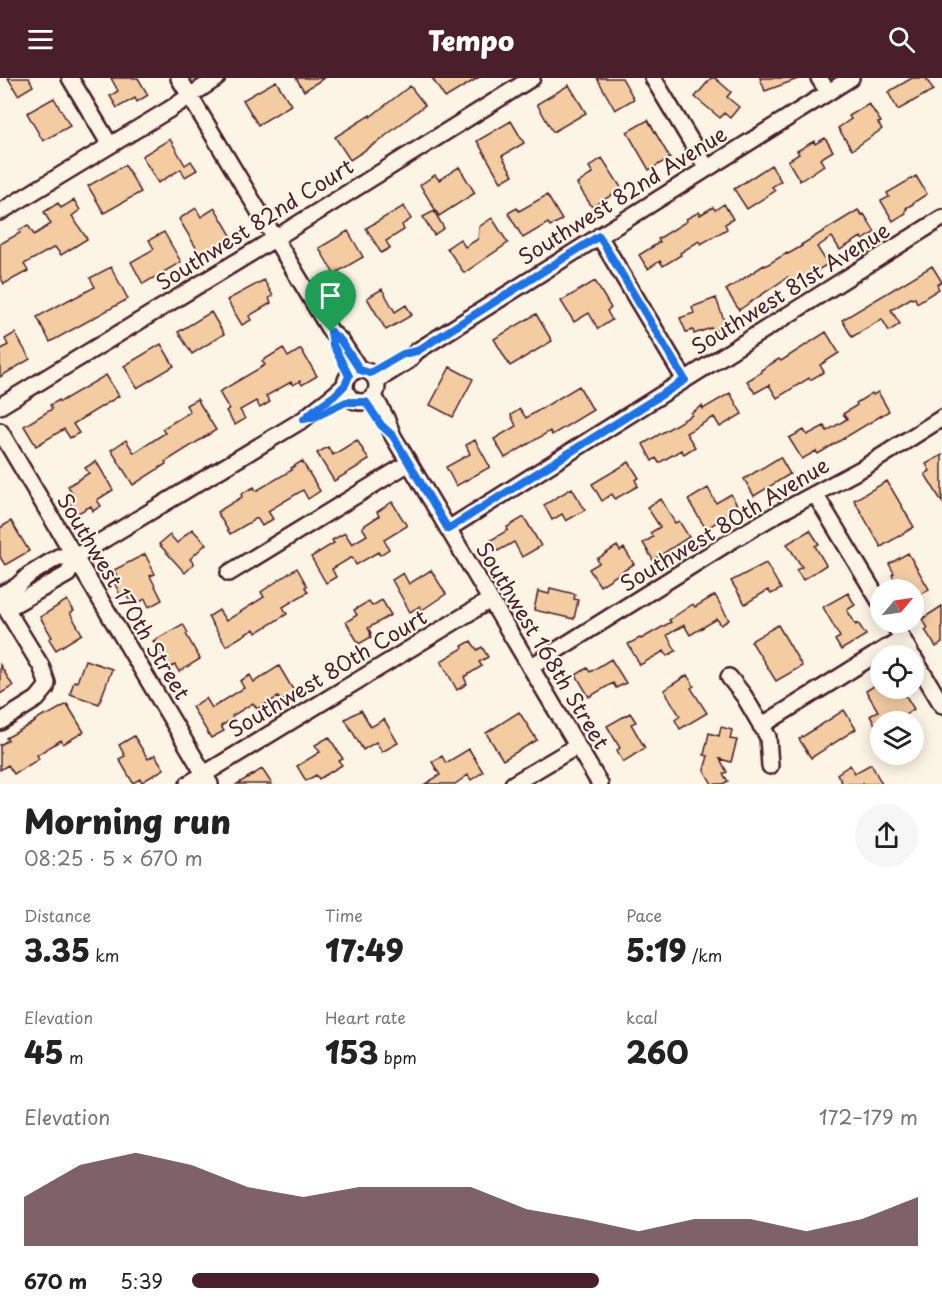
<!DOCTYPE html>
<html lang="en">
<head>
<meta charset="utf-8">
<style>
  body { margin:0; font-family:"Playpen Sans",sans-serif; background:#f6f6f6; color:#222; height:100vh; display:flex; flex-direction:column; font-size:22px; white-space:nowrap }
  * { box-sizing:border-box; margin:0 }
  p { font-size:20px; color:#767676 }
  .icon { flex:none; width:33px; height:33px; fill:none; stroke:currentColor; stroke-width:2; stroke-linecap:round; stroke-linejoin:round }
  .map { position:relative; height:706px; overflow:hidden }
  .side { display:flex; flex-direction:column; background:#fff; flex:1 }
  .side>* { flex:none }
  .needle { width:39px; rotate:61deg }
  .controls { position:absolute; left:870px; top:501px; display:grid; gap:12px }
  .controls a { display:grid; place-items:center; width:54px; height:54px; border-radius:50%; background:#fff; box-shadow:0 3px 15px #0003; font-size:30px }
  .pin { position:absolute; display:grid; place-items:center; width:51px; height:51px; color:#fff; margin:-62px -26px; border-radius:50% 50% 50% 0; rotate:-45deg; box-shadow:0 0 6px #0007 }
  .pin .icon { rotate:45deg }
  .round { display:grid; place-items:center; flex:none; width:63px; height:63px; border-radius:32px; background:#f6f6f6 }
  .head { display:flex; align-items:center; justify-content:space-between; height:102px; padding:0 24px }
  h1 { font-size:33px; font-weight:800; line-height:45px }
  .stats { display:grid; grid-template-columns:repeat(3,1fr); gap:9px; height:102px; padding:6px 24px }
  .stats div { display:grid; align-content:center }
  .stats b { font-size:30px; font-weight:800 }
  .stats small { font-size:16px; font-weight:400 }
  .stats p { font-size:16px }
  .chart { height:168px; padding:12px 24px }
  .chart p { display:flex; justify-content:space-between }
  .chart svg { width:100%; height:108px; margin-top:6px; fill:#4a1f2b; opacity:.7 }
  ul { padding:0 24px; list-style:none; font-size:20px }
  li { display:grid; grid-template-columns:96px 72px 1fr; align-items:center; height:45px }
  li i { height:15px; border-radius:8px; background:#4a1f2b }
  header { display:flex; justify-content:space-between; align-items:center; height:78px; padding:0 24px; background:#4a1f2b; color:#fff; font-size:27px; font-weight:800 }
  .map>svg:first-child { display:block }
  .building { fill:#f3cca2; stroke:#4a1f2b; stroke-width:1.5 }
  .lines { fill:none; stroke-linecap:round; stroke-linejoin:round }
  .minor-casing { stroke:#4a1f2b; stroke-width:20 }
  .minor { stroke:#fcf5e5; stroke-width:15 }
  .route-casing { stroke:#fff; stroke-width:12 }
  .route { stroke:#1a73e8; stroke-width:8 }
  .labels { text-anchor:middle; stroke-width:4.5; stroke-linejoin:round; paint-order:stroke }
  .street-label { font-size:21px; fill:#4a1f2b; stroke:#fcf5e5 }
</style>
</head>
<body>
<header><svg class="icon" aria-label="menu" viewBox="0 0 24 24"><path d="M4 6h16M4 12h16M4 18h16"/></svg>Tempo<svg class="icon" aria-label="search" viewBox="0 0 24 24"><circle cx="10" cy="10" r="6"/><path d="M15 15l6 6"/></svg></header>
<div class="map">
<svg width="942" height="706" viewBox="0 0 942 706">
  <rect width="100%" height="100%" fill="#fcf5e5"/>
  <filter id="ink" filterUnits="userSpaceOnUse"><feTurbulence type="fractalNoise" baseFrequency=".0167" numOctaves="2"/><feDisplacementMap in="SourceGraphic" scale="12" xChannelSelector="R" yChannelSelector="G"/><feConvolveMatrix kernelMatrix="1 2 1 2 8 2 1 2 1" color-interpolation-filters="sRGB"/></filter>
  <g filter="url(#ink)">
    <path class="building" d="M 8,0 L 29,0 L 33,8 L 18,17 Z
      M 111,0 L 138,0 L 148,17 L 137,24 L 135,20 L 117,30 L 110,18 L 118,13 Z
      M 296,0 L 324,0 L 304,13 Z
      M 432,0 L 478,0 L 445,20 Z
      M 597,0 L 622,0 L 634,21 L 615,32 Z
      M 711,0 L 715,0 L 731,14 L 727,19 L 739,29 L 730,40 L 724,35 L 720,40 L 695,19 Z
      M 760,0 L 798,0 L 798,1 L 765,13 Z
      M 912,0 L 926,0 L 933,12 L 898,32 L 888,14 Z
      M 276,3 L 291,27 L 258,47 L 243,22 Z
      M 569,7 L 586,35 L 553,54 L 537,26 Z
      M 410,8 L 425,27 L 384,59 L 384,60 L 350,82 L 335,59 L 370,37 L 370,39 Z
      M 54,20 L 70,48 L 43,63 L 27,35 Z
      M 869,26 L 881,44 L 878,45 L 882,51 L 852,72 L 838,50 L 851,41 L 849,38 Z
      M 648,42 L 670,80 L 649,92 L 627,54 Z
      M 511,43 L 524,65 L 502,78 L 513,97 L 501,104 L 477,63 Z
      M 825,60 L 833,73 L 820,81 L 824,87 L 800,103 L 788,83 L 799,76 L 797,73 L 814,63 L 815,66 Z
      M 170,61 L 185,87 L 191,83 L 197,92 L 185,99 L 181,91 L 158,105 L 142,78 Z
      M 602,80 L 622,111 L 592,129 L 577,106 L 593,95 L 589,89 Z
      M 125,87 L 141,114 L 104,135 L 88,108 Z
      M 771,87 L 781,103 L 772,109 L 775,113 L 747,131 L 734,111 Z
      M 459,89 L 475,115 L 439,138 L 420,107 L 435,97 L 439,102 Z
      M 916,98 L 927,116 L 913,125 L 913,126 L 906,130 L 907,131 L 905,133 L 906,135 L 893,143 L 881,123 L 889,119 L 887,115 Z
      M 547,117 L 562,142 L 550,148 L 548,145 L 523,160 L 508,135 L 517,130 L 519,133 Z
      M 74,122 L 80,132 L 72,138 L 87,161 L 61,177 L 55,169 L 24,186 L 28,193 L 4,206 L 0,198 L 0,166 L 20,155 L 19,152 L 28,147 L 34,157 L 51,146 L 44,134 L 58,125 L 61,130 Z
      M 724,126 L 733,141 L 725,146 L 727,151 L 701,166 L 699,163 L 680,175 L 681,177 L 663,188 L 660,183 L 648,191 L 639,177 L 657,166 L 657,165 L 660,164 L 658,161 L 687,143 L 686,141 L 699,134 L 700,137 L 713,129 L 715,132 Z
      M 404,128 L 411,141 L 402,147 L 404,152 L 386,163 L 390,170 L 381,175 L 366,150 Z
      M 196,130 L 201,139 L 215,130 L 232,159 L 201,178 L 179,141 Z
      M 858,132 L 862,137 L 864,136 L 875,154 L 863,162 L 861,159 L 840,172 L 832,159 L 817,169 L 828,186 L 793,207 L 788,199 L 739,232 L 726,212 L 764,187 L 765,188 L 787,175 L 788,176 L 802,168 L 801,167 Z
      M 434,133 L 444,150 L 434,157 L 423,139 Z
      M 492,140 L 508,165 L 464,195 L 447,170 L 460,161 L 465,169 L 478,161 L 479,149 Z
      M 348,153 L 363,179 L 334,196 L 319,170 Z
      M 164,154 L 181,184 L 143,206 L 131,184 L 154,171 L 149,162 Z
      M 932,188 L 942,204 L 937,207 L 939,211 L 917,225 L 915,220 L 912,221 L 911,220 L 891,232 L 900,246 L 889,253 L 882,241 L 852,259 L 842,242 Z
      M 111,189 L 128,221 L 50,264 L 37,239 L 72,220 L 72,221 L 95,209 L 90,200 Z
      M 264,202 L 273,218 L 269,220 L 271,225 L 249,238 L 251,242 L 242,247 L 227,222 Z
      M 595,203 L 611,230 L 607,233 L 612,242 L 598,251 L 589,235 L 574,244 L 561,223 Z
      M 382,211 L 395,234 L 406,227 L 412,237 L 386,252 L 367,220 Z
      M 716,220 L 726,248 L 713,253 L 711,250 L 694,256 L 693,252 L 686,254 L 680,240 L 694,235 L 692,229 Z
      M 211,234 L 224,256 L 192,276 L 178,254 Z
      M 536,236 L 552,263 L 510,288 L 494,261 Z
      M 826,254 L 839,275 L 820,287 L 824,294 L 810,302 L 809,300 L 777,320 L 769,307 L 755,315 L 747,303 L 762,294 L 761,292 L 779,281 L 781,283 Z
      M 15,255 L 30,281 L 0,299 L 0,272 L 8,267 L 5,261 Z
      M 161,266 L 174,288 L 137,310 L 124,288 Z
      M 283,270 L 288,279 L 301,271 L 317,298 L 302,307 L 300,303 L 293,307 L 291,304 L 266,318 L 270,324 L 260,330 L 256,323 L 240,332 L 245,341 L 235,347 L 226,333 L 229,331 L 219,314 L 265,287 L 262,283 Z
      M 450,289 L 473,301 L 453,339 L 430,327 Z
      M 106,297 L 119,318 L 73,346 L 79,355 L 70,360 L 64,351 L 36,368 L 24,348 L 52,331 L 50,327 L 59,322 L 60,324 Z
      M 579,308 L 593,332 L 552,357 L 550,353 L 505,380 L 494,361 L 516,348 L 511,337 L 520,331 L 526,340 Z
      M 878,314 L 889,333 L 818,376 L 816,373 L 802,381 L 789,360 L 804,352 L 807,357 L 824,348 L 827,353 L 847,341 L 843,336 L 857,327 L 856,325 L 872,315 L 873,317 Z
      M 730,315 L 742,336 L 720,349 L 714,339 L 686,355 L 695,369 L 684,376 L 681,372 L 659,385 L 656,380 L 652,383 L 643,366 L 692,337 L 691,335 L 702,328 L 703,331 Z
      M 197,321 L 216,352 L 165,384 L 166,386 L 133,407 L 111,372 L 126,362 L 134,375 L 165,355 L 162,351 L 190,334 L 186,327 Z
      M 357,362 L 369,382 L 334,403 L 317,375 L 328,369 L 333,377 Z
      M 475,362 L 490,389 L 456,408 L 446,389 L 470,376 L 466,367 Z
      M 942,377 L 942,424 L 925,396 L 930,393 L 926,386 Z
      M 780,379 L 790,396 L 754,418 L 744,401 Z
      M 96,383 L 113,412 L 97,422 L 101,428 L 93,433 L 91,428 L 76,436 L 67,420 L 73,416 L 68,408 L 89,395 L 85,390 Z
      M 302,383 L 320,413 L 308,421 L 303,412 L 268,433 L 273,441 L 262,448 L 257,440 L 230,456 L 217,434 L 242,419 L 241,416 L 254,409 L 256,413 L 292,392 L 291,390 Z
      M 629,384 L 639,400 L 635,402 L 638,408 L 615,421 L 612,416 L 602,423 L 592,406 Z
      M 887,403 L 914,449 L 881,469 L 854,422 Z
      M 572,410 L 585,432 L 566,443 L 562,436 L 552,442 L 544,427 Z
      M 708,410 L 716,425 L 731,416 L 738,429 L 722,438 L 723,440 L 706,451 L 688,422 Z
      M 661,421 L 675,445 L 679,443 L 689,459 L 653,482 L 643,465 L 653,459 L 650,455 L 660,449 L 647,429 Z
      M 392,424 L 407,448 L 384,462 L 389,471 L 380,477 L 378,474 L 356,487 L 352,479 L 332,491 L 336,499 L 326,505 L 311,479 L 334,465 L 332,462 L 345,455 L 352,466 L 367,457 L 362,449 L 379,438 L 377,434 Z
      M 524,439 L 541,468 L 522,479 L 514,464 L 498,473 L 491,462 L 508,452 L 507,449 Z
      M 11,443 L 29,473 L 5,487 L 0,479 L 0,450 Z
      M 192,451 L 206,466 L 190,481 L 194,486 L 185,495 L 159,466 L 170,457 L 177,465 Z
      M 810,452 L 819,466 L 815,468 L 826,487 L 803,502 L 796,492 L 802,489 L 787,466 Z
      M 617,468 L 620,473 L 624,470 L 634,486 L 600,508 L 589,491 L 599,485 L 597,481 Z
      M 908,475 L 929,511 L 914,521 L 914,512 L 900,512 L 892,497 L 894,495 L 889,486 Z
      M 145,476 L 155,496 L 150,498 L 162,522 L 149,529 L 145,521 L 132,528 L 125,514 L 120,517 L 115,506 L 120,504 L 114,492 Z
      M 766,485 L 781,511 L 771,516 L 768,512 L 745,526 L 731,503 Z
      M 297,490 L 307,508 L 305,509 L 308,514 L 283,529 L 287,536 L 256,555 L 254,551 L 226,568 L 208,539 L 219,532 L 226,543 L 264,519 L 261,514 Z
      M 431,492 L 446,516 L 422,532 L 420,528 L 410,534 L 392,502 L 403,495 L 409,506 Z
      M 550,510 L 575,516 L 574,521 L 578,522 L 574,541 L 534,532 L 538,513 L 549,516 Z
      M 848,515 L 855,527 L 847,532 L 856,547 L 858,545 L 866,557 L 841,572 L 835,562 L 840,559 L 823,529 Z
      M 715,517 L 729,542 L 721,547 L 717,541 L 690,557 L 684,547 L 667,557 L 676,573 L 667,578 L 664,573 L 640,587 L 628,566 L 640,560 L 641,561 L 671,544 L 669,542 L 693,526 L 695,529 Z
      M 67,522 L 74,533 L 70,535 L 82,556 L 56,572 L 49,561 L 52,559 L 40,539 Z
      M 382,522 L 391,537 L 368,550 L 371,555 L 370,556 L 371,559 L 359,566 L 346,544 L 357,537 L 354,532 L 369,523 L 372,528 Z
      M 942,528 L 942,565 L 936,569 L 925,552 L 928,550 L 922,541 Z
      M 183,546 L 188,555 L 186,556 L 200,581 L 179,594 L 175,587 L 169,590 L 153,563 Z
      M 778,547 L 802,588 L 776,603 L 751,563 Z
      M 471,563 L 477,572 L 482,569 L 488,579 L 479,584 L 482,588 L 464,599 L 467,606 L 457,612 L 441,583 L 463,570 L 462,568 Z
      M 611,581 L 626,605 L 616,610 L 613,605 L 589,619 L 576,597 L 587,590 L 590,594 Z
      M 85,582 L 112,591 L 99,626 L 70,616 L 74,603 L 77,604 Z
      M 0,587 L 13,608 L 0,616 Z
      M 279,588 L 295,615 L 281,624 L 278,619 L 257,631 L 253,625 L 232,638 L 233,641 L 221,648 L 224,653 L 211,660 L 192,629 L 206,620 L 212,630 L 244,610 L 240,603 L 250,597 L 254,604 Z
      M 687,597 L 694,608 L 691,610 L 707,635 L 680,651 L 675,642 L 680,638 L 664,612 Z
      M 880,604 L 880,610 L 901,610 L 914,631 L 894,644 L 880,644 L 880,655 L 870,638 L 878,633 L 866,613 Z
      M 67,626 L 84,654 L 63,666 L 61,662 L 37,677 L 39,681 L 14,696 L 8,687 L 0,692 L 0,667 L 8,662 L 6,660 L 35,644 L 34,643 L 45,636 L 46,638 Z
      M 361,632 L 371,649 L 384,641 L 398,665 L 382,674 L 376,664 L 363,672 L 345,641 Z
      M 844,632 L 856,651 L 811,680 L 799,661 Z
      M 519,634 L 537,662 L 503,682 L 486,655 Z
      M 630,635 L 636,644 L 631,646 L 645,670 L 623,684 L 617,672 L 620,670 L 607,648 Z
      M 721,649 L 732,652 L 730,661 L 737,662 L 731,684 L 720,681 L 727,694 L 723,696 L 728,703 L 723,706 L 712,706 L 704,692 L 708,678 L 704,677 L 709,655 L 719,658 Z
      M 134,658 L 148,681 L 155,677 L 164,691 L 142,704 L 140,701 L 133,705 L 119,681 L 125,678 L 119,667 Z
      M 329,659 L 343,681 L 339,683 L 342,687 L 319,701 L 316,697 L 306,703 L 297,688 L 320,674 L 315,667 Z
      M 469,671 L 483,694 L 471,702 L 468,697 L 455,706 L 425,706 L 440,697 L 432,684 L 442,678 L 446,685 Z
      M 871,686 L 882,706 L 843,706 L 837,696 L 850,687 L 855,695 Z
      M 262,691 L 272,706 L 237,706 Z"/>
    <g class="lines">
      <g class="minor-casing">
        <path id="minor" d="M 70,0 L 110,67
          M 179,0 L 331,254 L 341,263 L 360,292
          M 653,0 L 707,90
          M 819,0 L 828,14
          M 0,134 L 170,31 L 217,0
          M 599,158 L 685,302
          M345 308a16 16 0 1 1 32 0a16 16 0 1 1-32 0Z
          M 376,303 L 408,283 L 417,273 L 851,0
          M 374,318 L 386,340 L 393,358 L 600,706
          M 0,328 L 274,161 L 532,0
          M 0,353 L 210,706
          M 815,416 L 880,524
          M 448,451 L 942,140
          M 229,495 L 409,385
          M 0,517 L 17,508 L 29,497 L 58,479 L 75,479 L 304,341 C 317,329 332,320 345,307
          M 0,521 L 41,588 L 47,605 L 46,610 L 37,621 L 0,644
          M 6,531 L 68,496 L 75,479
          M 893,544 L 912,578
          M 914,580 L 942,627
          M 530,589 L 731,463 L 777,436 L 863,390 L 942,340
          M 729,599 L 744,618 L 768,659 L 770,688
          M 761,648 L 902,560
          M 188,706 L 490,522
          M 513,706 L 577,668"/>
      </g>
      <use href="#minor" class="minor"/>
    </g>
  </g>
  <g class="lines" filter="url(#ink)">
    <g class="route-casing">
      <path id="route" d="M 599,158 L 685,302 L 464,441 L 448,451 L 393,358 L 381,347 L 366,324 L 346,324 L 317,338 L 304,341 L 314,332 L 334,318 L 345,307 L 349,298 L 333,267 L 331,254 L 341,263 L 360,292 L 370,295 L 403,276 L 417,273 Z"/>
    </g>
    <use href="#route" class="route"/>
  </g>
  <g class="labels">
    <g class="street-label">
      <text transform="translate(623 118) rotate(-32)" y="7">Southwest 82nd Avenue</text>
      <text transform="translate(255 147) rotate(-32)" y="7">Southwest 82nd Court</text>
      <text transform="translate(791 211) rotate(-32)" y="7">Southwest 81st Avenue</text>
      <text transform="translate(725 447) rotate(-31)" y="7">Southwest 80th Avenue</text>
      <text transform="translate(123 519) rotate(59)" y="7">Southwest 170th Street</text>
      <text transform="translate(542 568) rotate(59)" y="7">Southwest 168th Street</text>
      <text transform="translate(328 596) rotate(-31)" y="7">Southwest 80th Court</text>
    </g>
  </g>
</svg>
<div class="controls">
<a><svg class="needle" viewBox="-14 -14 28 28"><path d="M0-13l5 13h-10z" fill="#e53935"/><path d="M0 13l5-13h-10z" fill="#767676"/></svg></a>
<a><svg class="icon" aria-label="locate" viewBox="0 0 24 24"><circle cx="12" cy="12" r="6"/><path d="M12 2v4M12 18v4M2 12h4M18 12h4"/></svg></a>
<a><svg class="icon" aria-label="layers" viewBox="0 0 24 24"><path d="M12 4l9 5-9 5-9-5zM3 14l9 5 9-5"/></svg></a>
</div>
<div class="pin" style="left:331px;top:254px;background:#1e9e55"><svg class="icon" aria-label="arrive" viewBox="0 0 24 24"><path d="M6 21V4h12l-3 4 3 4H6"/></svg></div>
</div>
<section class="side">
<div class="head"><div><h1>Morning run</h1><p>08:25 · 5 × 670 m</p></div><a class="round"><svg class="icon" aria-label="share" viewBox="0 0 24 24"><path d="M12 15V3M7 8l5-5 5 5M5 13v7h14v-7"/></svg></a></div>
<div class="stats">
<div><p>Distance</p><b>3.35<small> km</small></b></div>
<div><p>Time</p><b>17:49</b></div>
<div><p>Pace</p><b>5:19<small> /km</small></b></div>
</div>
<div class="stats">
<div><p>Elevation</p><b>45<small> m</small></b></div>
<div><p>Heart rate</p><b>153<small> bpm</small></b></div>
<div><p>kcal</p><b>260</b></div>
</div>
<div class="chart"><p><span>Elevation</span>172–179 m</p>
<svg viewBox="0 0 160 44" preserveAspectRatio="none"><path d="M0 44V24L10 11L20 6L30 11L40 20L50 24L60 20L70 20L80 20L90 29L100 33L110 38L120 33L130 33L140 38L150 33L160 24V44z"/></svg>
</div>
<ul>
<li><b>670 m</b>5:39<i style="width:56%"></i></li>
</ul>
</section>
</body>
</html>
